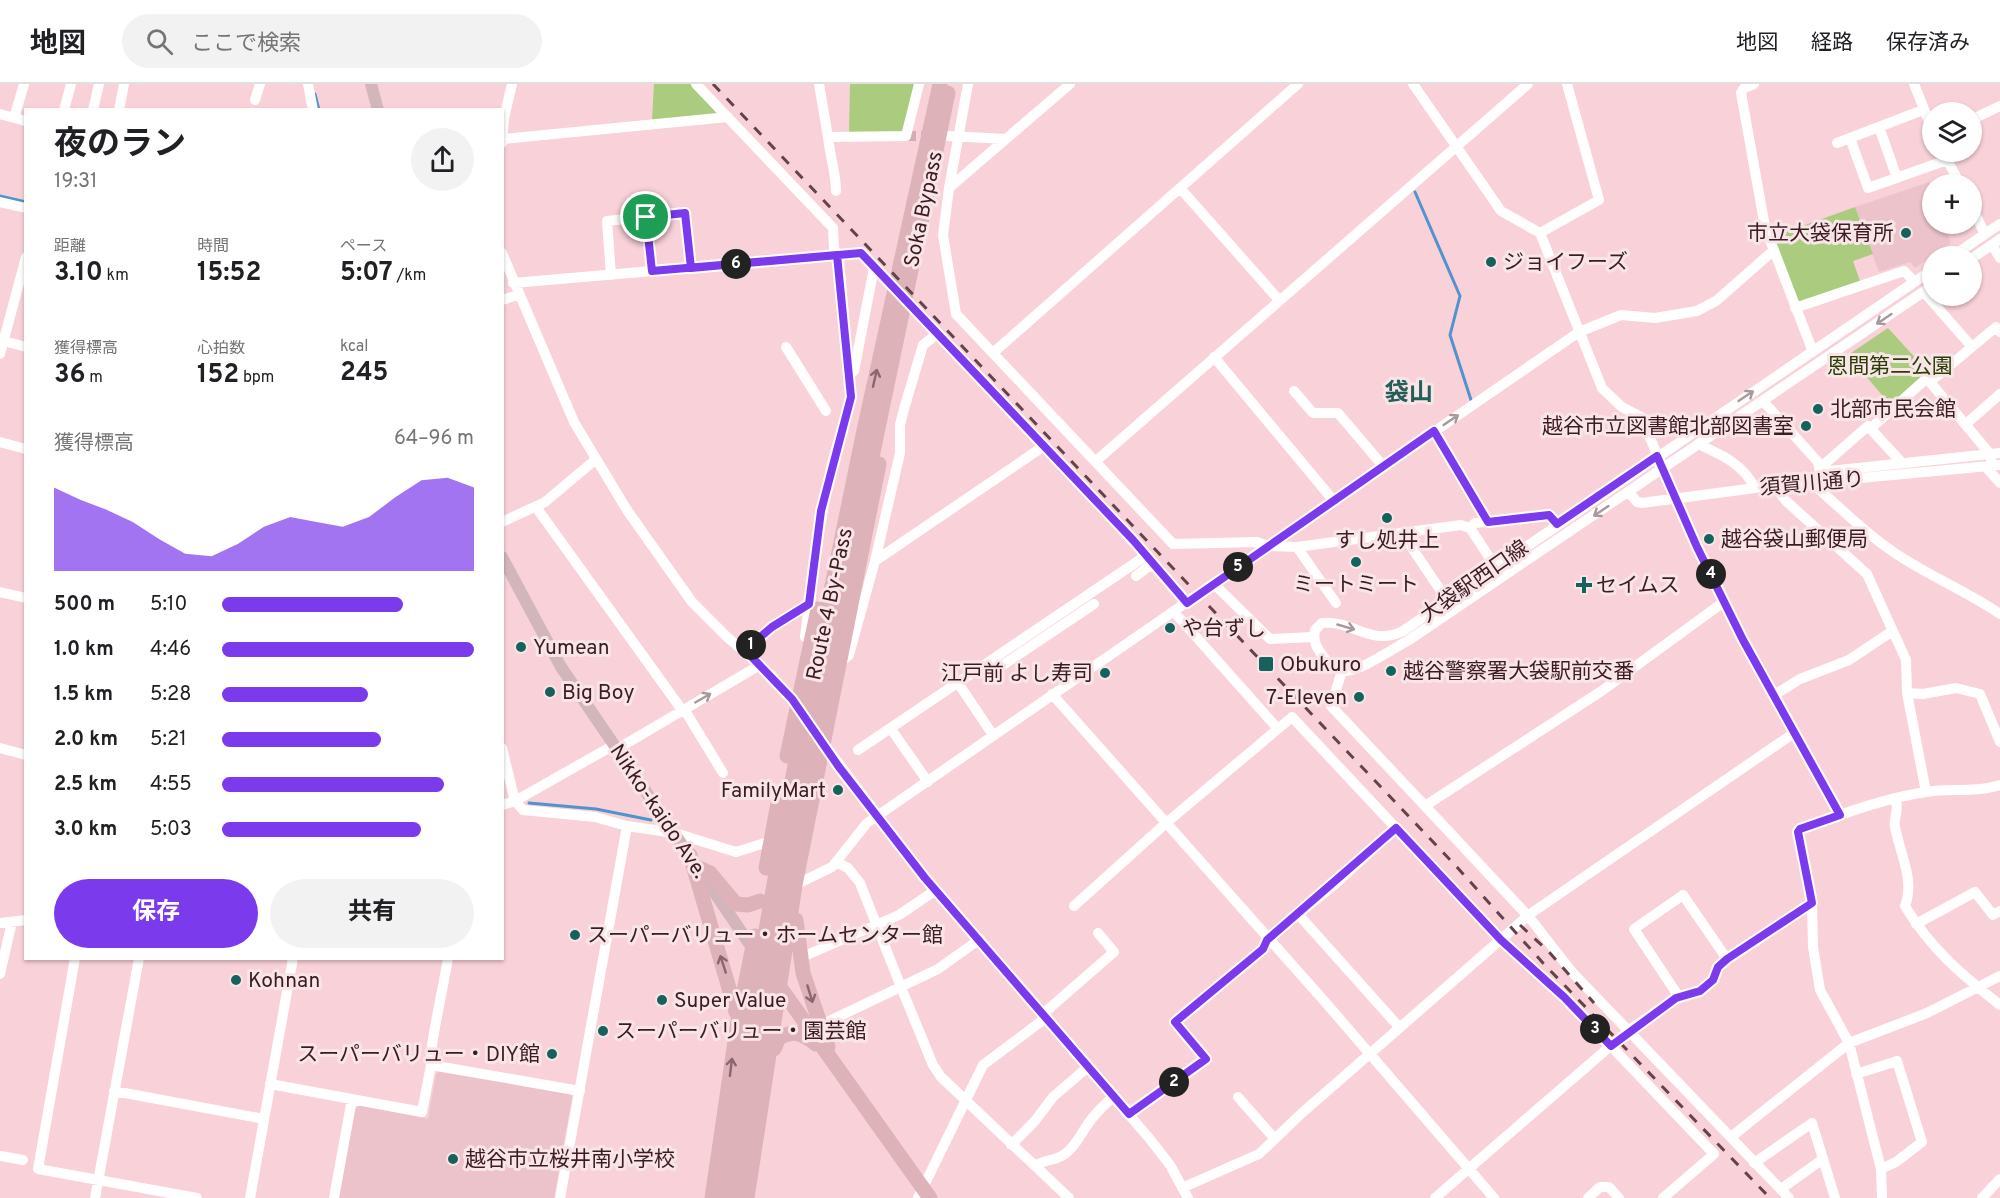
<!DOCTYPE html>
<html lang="ja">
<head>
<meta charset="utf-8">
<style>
  body { margin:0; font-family:Overpass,"Noto Sans JP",sans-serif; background:#f2f2f2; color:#202124; height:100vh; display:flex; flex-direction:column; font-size:22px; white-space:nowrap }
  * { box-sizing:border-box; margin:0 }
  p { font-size:20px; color:#757577 }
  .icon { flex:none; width:33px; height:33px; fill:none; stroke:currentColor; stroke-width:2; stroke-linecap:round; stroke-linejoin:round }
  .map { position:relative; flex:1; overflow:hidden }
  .details { position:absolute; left:24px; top:24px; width:480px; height:852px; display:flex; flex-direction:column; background:#fff; border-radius:0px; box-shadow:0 2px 4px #0004 }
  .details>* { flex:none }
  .tools { position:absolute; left:1922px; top:18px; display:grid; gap:12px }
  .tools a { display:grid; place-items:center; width:60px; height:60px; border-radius:50%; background:#fff; box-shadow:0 2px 4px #0004; font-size:30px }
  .pin { position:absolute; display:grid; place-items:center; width:51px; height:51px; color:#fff; margin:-26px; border:3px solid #fff; border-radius:50%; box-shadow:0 2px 6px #0007 }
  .km { position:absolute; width:30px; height:30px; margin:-15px; border-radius:50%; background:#222; color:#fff; font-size:16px; line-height:30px; text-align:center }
  .round { display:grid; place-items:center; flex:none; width:63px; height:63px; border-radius:32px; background:#f2f2f2 }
  .overview { display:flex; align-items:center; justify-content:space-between; height:102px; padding:0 30px }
  h1 { font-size:33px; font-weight:700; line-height:45px }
  .metrics { display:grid; grid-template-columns:repeat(3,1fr); gap:9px; height:102px; padding:6px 30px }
  .metrics div { display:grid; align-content:center }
  .metrics b { font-size:26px; font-weight:700 }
  .metrics small { font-size:16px; font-weight:400 }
  .metrics p { font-size:16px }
  .chart { height:168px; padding:12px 30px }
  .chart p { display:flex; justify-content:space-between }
  .chart svg { width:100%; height:108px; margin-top:6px; fill:#7c3aed; opacity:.7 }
  .action { display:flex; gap:12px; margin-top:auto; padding:12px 30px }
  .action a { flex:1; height:69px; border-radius:36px; background:#7c3aed; color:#fff; font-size:24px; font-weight:700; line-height:69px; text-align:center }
  .action a+a { background:#f2f2f2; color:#202124 }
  ul { padding:0 30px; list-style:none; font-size:20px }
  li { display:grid; grid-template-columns:96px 72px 1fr; align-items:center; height:45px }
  li i { height:15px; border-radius:8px; background:#7c3aed }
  header { display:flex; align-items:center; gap:36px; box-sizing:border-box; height:84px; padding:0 30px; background:#fff; border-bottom:2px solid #e0e0e0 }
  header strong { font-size:28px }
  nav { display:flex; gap:33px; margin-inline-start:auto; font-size:21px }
  .search { width:420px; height:54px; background:#f2f2f2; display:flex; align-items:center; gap:15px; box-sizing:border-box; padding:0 21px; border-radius:33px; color:#757577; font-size:22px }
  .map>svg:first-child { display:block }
  .built { fill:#ecc3ca }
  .green { fill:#abcc7e }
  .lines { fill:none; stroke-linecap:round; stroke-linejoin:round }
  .stream { stroke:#5293cd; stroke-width:3 }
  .minor-tunnel { stroke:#d2adb4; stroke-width:10; stroke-dasharray:10 5; stroke-linecap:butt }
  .minor { stroke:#fff; stroke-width:10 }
  .major { stroke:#d2b6bb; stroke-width:12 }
  .highway { stroke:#ddb2b9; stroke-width:15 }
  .rail { stroke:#644249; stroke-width:3; stroke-dasharray:10 10; stroke-linecap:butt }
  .oneway { stroke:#a7989c }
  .oneway2 { stroke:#8c666e }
  .route-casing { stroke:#fff; stroke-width:12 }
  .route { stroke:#7c3aed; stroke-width:8 }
  .poi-dot { fill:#15625d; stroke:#f8e5e7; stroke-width:2 }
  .labels { text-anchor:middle; stroke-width:6; stroke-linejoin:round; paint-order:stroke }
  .street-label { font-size:21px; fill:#3c1b22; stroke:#f8e5e7 }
  .poi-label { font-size:21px; fill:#3c1b22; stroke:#f8e5e7; text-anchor:start }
  .park-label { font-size:21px; fill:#2a3e03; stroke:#f8e5e7 }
  .quarter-label { font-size:24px; font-weight:bold; fill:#255e59; stroke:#f8e5e7 }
</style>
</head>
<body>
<header>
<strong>地図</strong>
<div class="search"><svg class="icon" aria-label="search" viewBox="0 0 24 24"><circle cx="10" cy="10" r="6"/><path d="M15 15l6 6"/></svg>ここで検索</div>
<nav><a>地図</a><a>経路</a><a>保存済み</a></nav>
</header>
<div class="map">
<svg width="2000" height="1114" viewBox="0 0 2000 1114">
  <rect width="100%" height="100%" fill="#f8d2d8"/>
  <path class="built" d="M 1929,98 L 1932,106 L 1932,140 L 1944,140 L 1951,159 L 1915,184 L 1910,178 L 1879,188 L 1855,123 Z
    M 441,987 L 570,1009 L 572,1014 L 554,1114 L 338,1114 L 355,1025 L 360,1021 L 428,1035 L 436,990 Z"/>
  <path class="green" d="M 654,0 L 692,0 L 721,30 L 652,36 Z
    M 850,0 L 915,0 L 903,48 L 849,49 Z
    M 1855,123 L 1873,170 L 1853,177 L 1860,197 L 1802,219 L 1793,216 L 1772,153 Z
    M 1888,244 L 1930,290 L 1893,324 L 1848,271 Z"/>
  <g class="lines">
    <path class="stream" d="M 315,10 L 319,26
      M 1415,108 L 1460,212 L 1450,251 L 1471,316
      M 0,112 L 26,118
      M 529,719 L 596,725 L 651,736"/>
    <path class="minor-tunnel" d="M 906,52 L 933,52"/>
    <path class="minor" d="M 308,0 L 313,26
      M 696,0 L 833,144 L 834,164 L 839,176 L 851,313 C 847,336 838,357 832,379 C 822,426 815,473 809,520 L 772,543 L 745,566
      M 819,0 L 828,53 L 906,52 L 919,0
      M 1070,0 L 949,104 L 943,151 L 956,230 L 1173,460 L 1257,458 L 1268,462 L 1579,248 L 1621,231 L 1655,234 L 1697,227 L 1716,217 L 1773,167
      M 1413,0 L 1501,127 L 1540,149 L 1602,304 L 1622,323 L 1641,333 L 1697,463 L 1743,556 L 1841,731
      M 1754,0 L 1744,4 L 1741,9 L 1765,143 L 1813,268
      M 1914,0 L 1932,45
      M 255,16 L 260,0
      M 64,26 L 71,0
      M 93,26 L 99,0
      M 119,26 L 124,0
      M 0,30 L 26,37
      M 14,34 L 24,0
      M 1971,36 L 2000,22
      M 1879,43 L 1897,94
      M 948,52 L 1006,55
      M 828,53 C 830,73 836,88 836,107
      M 1850,54 L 1868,104 L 1947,76
      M 503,55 L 728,33
      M 502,59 L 504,34 L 512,0
      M 1837,59 L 1923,26
      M 1943,68 L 1960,100
      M 949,104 L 968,0
      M 1180,104 L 1279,216
      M 0,118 L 26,124
      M 1971,122 L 1985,150
      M 646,133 L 652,187
      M 1540,149 L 1599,116 L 1567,0
      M 1992,161 L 2000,174
      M 502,169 L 574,338 L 627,426 L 692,518 L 727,553 L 771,591 L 800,626
      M 1953,172 L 2000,140
      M 1971,175 L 2000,155
      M 1932,186 L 1403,547 C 1371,563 1353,536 1322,539 L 1315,546 C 1313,557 1316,563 1323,572 C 1327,578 1333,585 1341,587 C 1357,590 1394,564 1409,556 L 1932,202
      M 611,191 L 607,137 L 685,129 L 691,184
      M 513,199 L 861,169 L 1133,456 L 1187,519
      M 1924,208 L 1972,263
      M 502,216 L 518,211
      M 1795,224 L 1904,187 L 1915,198
      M 4,257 L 26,263
      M 786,263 L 826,327
      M 993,269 L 1298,0
      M 0,270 L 26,173
      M 1214,273 L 1333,416
      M 848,292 L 854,287 L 874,184
      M 1930,298 L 1990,370 L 1991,376
      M 1294,307 L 1313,329 L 1338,329 L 1383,382
      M 1763,317 L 1818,378 L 1820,389
      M 1966,340 L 2000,310
      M 1870,345 L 1927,294 L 1930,298 L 1996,243 L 2000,248
      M 1434,347 L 1488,438
      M 0,358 L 26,365
      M 1698,360 C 1722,371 1743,380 1755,404
      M 1096,377 L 1528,0
      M 1821,383 L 1868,342 L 1902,379
      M 1986,383 L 2000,399
      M 1820,388 L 2000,369
      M 1812,399 C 1837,421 1862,446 1889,465 C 1924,490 1965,506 2000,530
      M 1775,403 L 1786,417 L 1867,490 L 1906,576 L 1907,609 L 1926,708
      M 1629,408 L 1637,418 L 1642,419 L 1755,404 L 2000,381
      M 536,423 L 682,626
      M 502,438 L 545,418 L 595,376
      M 1470,444 L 1475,439 L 1549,431 L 1557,440
      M 1402,449 L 1447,516
      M 1297,463 L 1336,519
      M 875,477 L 1044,362
      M 1136,492 L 1148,483 L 1155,482
      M 1214,500 L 1270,555 L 1314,553
      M 0,508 L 26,514
      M 1725,517 L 1603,606 L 1425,722 L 1529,833 L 1572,888 L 1789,1114
      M 1174,528 L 1278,645
      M 805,553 L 809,520
      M 840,579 L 849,571 L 875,477 L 900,369 L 900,341 L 904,325 L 923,261 L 937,250
      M 994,587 L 1094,520
      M 1342,587 L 1331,622 L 1425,722
      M 958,599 L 993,651
      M 1907,609 L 1923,610 L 1956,604 L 1980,610 L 2000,658
      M 1052,610 L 1326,919 L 1494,1114
      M 1774,611 L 1800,595 L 1849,576 L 1891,548
      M 684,625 L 723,689
      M 891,645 L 928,698
      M 821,656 L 925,794 L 1149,1054 L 1170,1081 L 1188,1114
      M 0,664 L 26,671
      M 502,664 L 515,717 L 523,726 L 595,733 L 627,742 L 675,749 L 736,768 L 771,757
      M 617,665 L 760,581
      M 858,666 L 1147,471
      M 1896,716 C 1899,729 1893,734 1895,743 C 1900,770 1915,796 1905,822 C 1930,864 1962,891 2000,921
      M 502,721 L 515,717 L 614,661
      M 1396,744 L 1501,856 L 1564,913 L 1714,1070 L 1663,1114
      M 836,778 L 848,784 L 860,799 L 901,903 L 933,981 L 941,993 L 1069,1114
      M 795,801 L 832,783 L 867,739 L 1268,462 L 1297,463 L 1461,441 L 1470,444 L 1499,488
      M 1074,822 L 1165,740 L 1292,633 L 1396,744 L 1334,801 L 1267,856 L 1262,865 L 1175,938 L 1207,975 L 1129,1030
      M 1298,830 L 1399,943
      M 0,839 L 26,836
      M 1916,840 L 1975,808 L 1993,831 L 2000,827
      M 75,874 L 38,1085 L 197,1114
      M 800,874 L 899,831 L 936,806
      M 0,890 L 12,838
      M 1679,913 L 1634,845 L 1683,811 L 1727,875
      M 1044,929 L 1114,868 L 1098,849
      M 821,941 L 938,885 L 980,855
      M 431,981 L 580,1007
      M 1856,990 L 1897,977 L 1922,1058 L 1896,1078 L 1881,1085
      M 270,1000 L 422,1028 L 431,981 C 427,974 446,890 448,874
      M 114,1007 L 264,1035
      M 1238,1013 L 1274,1054
      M 1731,1053 L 1849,959 L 1927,929 L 2000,892
      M 1011,1061 L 1034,1038 L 1053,1013 L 1089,982
      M 0,1072 L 23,1076
      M 1754,1079 L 1812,1039 L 1835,1114
      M 1035,1082 C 1044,1075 1056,1077 1065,1070 C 1076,1062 1080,1051 1088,1040 C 1095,1029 1104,1021 1114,1012
      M 1182,1104 L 1259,1070 L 1302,1029 L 1530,830 L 1794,649
      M 1781,1105 L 1823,1075
      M 95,1114 L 139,874
      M 250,1114 L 293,874
      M 334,1114 L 352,1015
      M 560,1114 L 627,742
      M 918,1114 L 983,981 L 1047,933
      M 1435,1114 L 1629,946 L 1676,914 L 1700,907 L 1713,896 L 1718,883 L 1727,875 L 1812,819
      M 1588,1114 L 1600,1103 L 1609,1103 L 1619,1114
      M 1882,1114 L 1881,1085 L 1849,959 L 1820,906 L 1813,863 L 1812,819 L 1798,748 L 1800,745 C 1840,731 1884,714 1926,708 C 1951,704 1975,709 2000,701
      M 1982,1114 L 2000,1095"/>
    <path class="major" d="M 371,0 L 378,26
      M 502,473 L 561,583 L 753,865"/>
    <path class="highway" d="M 787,672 L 818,525
      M 690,771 L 736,928
      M 697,783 L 710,789 L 736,820 L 748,821 L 760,817
      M 766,784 L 778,719
      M 796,836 L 803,889 L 828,963
      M 777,899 L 930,1114
      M 774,965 L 779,954 C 795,945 803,950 816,960
      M 712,1114 L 738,937 L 755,852
      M 724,1114 L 755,909 L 793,692 L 863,351 L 940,0
      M 736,1114 L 797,732 L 948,9
      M 747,1114 L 795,801 L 879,380"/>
    <path class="rail" d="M 713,0 L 1456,782 L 1543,879 L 1770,1114
      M 1520,841 L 1549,868 L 1594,919"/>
  </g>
  <defs><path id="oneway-shaft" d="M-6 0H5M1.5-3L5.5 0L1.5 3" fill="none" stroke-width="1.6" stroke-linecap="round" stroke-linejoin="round" transform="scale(1.5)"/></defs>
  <g class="oneway">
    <use href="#oneway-shaft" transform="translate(1884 235) rotate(146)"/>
    <use href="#oneway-shaft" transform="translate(1746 312) rotate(-34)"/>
    <use href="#oneway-shaft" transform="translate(1451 336) rotate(-34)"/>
    <use href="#oneway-shaft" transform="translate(1601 427) rotate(146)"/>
    <use href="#oneway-shaft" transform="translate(1346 543) rotate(16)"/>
    <use href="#oneway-shaft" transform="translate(703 614) rotate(-30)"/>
  </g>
  <g class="oneway2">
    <use href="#oneway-shaft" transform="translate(875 294) rotate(-77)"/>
    <use href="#oneway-shaft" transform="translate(723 880) rotate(-108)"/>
    <use href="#oneway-shaft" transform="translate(810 910) rotate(73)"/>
    <use href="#oneway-shaft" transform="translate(731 983) rotate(-83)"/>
  </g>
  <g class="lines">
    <g class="route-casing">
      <path id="route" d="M 646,133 L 652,187 L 837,171 L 851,313 L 821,427 L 809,520 L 772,543 L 745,566 L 792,615 L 839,683 L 925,794 L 1129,1030 L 1206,975 L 1175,938 L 1263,865 L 1267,856 L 1396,744 L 1501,856 L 1564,913 L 1611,962 L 1676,914 L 1700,907 L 1713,896 L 1718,883 L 1727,875 L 1812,819 L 1798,748 L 1800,745 L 1840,731 L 1743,556 L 1697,463 L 1657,372 L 1557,440 L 1549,431 L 1488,438 L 1434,347 L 1187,519 L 1133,456 L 861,169 C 804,174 748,179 691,184 L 685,129 L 646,133"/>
    </g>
    <use href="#route" class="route"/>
  </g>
  <g class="poi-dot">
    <circle cx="1906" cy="149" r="6"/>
    <circle cx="1491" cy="178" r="6"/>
    <circle cx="1818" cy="325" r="6"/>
    <circle cx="1806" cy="342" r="6"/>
    <circle cx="1387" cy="434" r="6"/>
    <circle cx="1709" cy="455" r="6"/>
    <circle cx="1356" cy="478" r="6"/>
    <path d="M1581 492h6v6h6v6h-6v6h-6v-6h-6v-6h6z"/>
    <circle cx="1170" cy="544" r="6"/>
    <circle cx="521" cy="563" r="6"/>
    <rect x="1258" y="572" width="16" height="16" rx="3"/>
    <circle cx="1391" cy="587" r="6"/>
    <circle cx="1105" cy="589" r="6"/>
    <circle cx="550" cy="608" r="6"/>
    <circle cx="1359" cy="613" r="6"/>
    <circle cx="838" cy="706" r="6"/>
    <circle cx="575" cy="851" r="6"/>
    <circle cx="236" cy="896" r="6"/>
    <circle cx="662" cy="916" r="6"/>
    <circle cx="603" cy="947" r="6"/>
    <circle cx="552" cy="970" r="6"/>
    <circle cx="453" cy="1075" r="6"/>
  </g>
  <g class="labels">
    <g class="street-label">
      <text transform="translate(923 125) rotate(-78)" y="7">Soka Bypass</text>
      <text transform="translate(1812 399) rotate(-5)" y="7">須賀川通り</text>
      <text transform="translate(1474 497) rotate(-35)" y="7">大袋駅西口線</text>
      <text transform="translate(829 520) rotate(-78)" y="7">Route 4 By-Pass</text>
      <text transform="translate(659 727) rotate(56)" y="7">Nikko-kaido Ave.</text>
    </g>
    <g class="poi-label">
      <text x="1894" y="156" text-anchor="end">市立大袋保育所</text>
      <text x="1503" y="185">ジョイフーズ</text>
      <text x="1830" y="332">北部市民会館</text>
      <text x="1794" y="349" text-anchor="end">越谷市立図書館北部図書室</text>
      <text x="1721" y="462">越谷袋山郵便局</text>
      <text x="1387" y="463" text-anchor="middle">すし処井上</text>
      <text x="1356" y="507" text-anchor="middle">ミートミート</text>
      <text x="1596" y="508">セイムス</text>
      <text x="1182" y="551">や台ずし</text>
      <text x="533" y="570">Yumean</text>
      <text x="1280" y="587">Obukuro</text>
      <text x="1403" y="594">越谷警察署大袋駅前交番</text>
      <text x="1093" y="596" text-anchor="end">江戸前 よし寿司</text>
      <text x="562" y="615">Big Boy</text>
      <text x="1347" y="620" text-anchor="end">7-Eleven</text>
      <text x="826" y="713" text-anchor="end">FamilyMart</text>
      <text x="587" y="858">スーパーバリュー・ホームセンター館</text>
      <text x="248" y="903">Kohnan</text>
      <text x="674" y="923">Super Value</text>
      <text x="615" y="954">スーパーバリュー・園芸館</text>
      <text x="540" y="977" text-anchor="end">スーパーバリュー・DIY館</text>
      <text x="465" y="1082">越谷市立桜井南小学校</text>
    </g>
    <g class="park-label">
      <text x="1890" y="289">恩間第二公園</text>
    </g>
    <g class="quarter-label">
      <text x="1409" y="316">袋山</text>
    </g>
  </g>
</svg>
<div class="tools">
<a><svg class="icon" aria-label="layers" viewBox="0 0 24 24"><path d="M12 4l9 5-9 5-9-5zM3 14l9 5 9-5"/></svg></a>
<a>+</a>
<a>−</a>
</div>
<div class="pin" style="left:646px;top:133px;background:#1e9e55"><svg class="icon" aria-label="arrive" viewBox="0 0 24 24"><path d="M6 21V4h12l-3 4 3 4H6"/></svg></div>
<b class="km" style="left:751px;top:561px">1</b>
<b class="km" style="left:1174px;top:998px">2</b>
<b class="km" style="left:1595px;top:945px">3</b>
<b class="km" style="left:1711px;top:490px">4</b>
<b class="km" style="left:1238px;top:483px">5</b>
<b class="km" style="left:736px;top:180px">6</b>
<section class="details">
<div class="overview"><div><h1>夜のラン</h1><p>19:31</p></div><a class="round"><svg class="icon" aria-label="share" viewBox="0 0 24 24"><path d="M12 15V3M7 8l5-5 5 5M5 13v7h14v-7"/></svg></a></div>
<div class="metrics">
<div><p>距離</p><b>3.10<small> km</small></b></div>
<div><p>時間</p><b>15:52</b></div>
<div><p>ペース</p><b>5:07<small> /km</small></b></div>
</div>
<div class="metrics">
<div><p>獲得標高</p><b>36<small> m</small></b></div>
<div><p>心拍数</p><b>152<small> bpm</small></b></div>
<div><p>kcal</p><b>245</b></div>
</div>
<div class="chart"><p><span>獲得標高</span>64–96 m</p>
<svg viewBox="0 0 160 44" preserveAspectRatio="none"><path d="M0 44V10L10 15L20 19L30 24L40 31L50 37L60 38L70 33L80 26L90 22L100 24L110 26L120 22L130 14L140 7L150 6L160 10V44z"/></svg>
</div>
<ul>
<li><b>500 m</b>5:10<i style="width:72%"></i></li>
<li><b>1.0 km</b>4:46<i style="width:100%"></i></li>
<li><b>1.5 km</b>5:28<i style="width:58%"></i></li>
<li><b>2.0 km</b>5:21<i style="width:63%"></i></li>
<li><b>2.5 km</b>4:55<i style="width:88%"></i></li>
<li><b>3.0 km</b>5:03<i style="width:79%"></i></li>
</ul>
<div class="action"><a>保存</a><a>共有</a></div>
</section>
</div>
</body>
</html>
